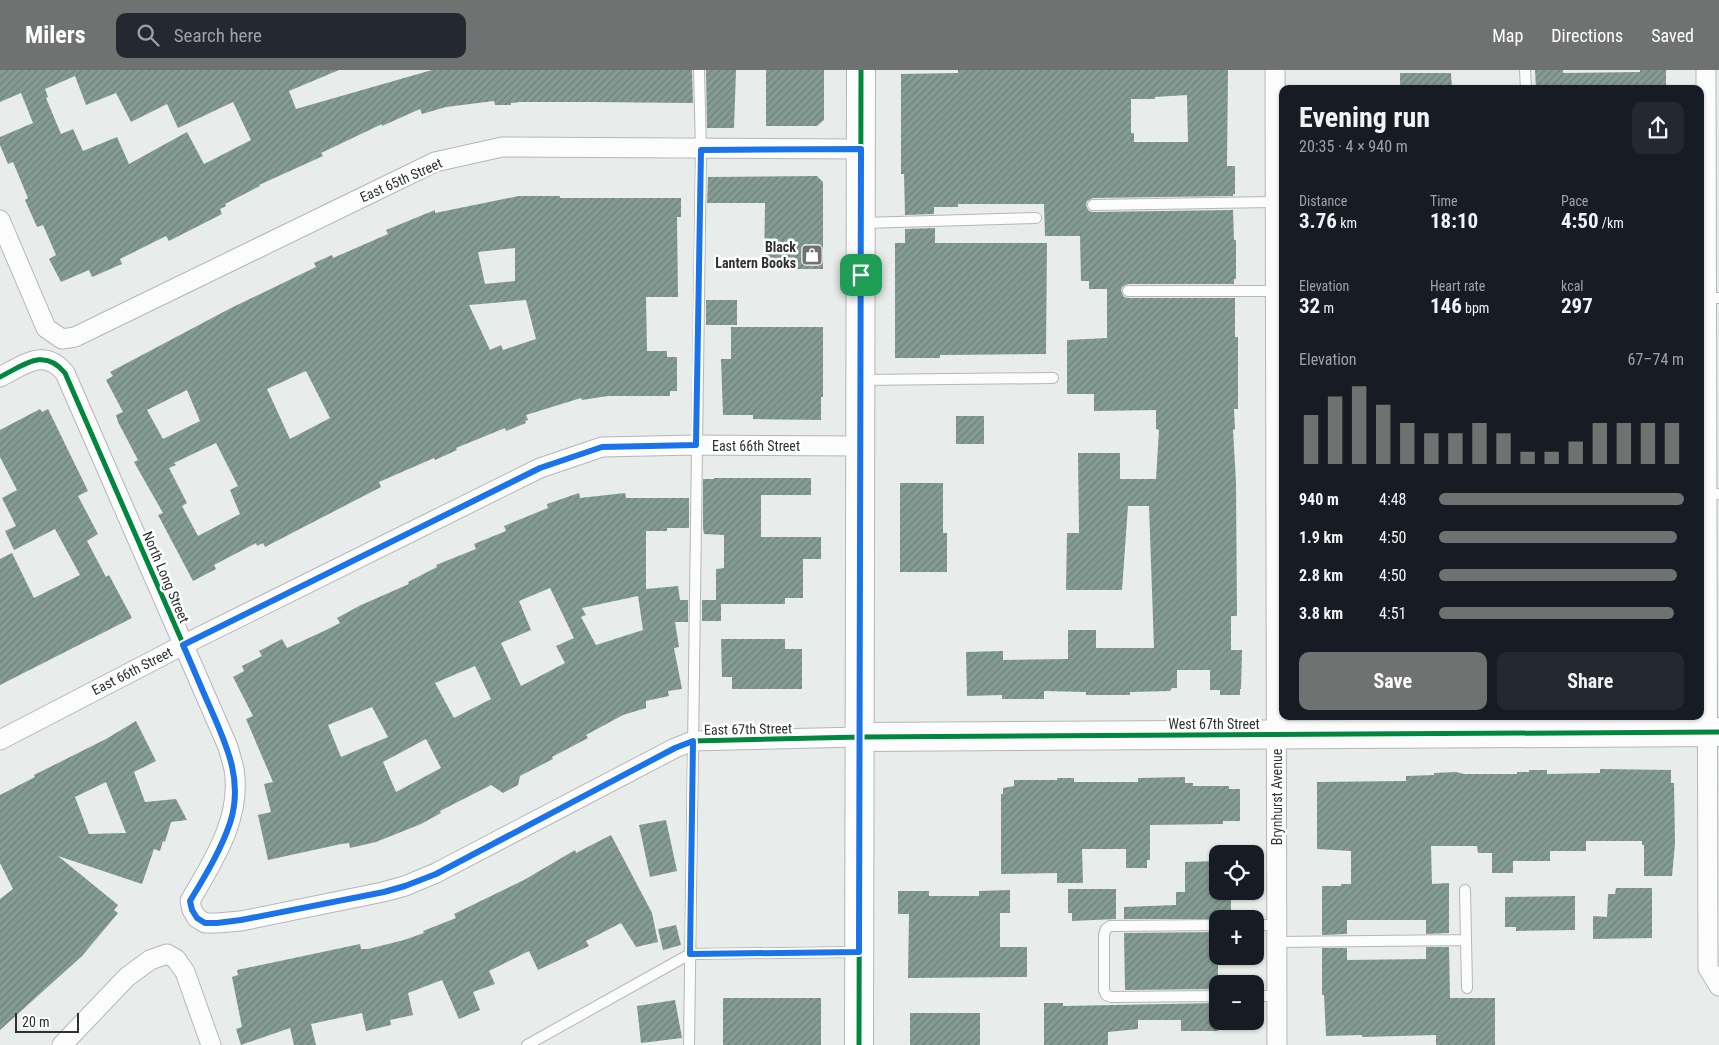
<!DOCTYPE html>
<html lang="en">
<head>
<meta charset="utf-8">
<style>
  body { margin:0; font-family:"Roboto Condensed",sans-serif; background:#242831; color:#f1f3f6; height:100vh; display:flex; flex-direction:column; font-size:19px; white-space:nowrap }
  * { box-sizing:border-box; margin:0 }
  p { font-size:16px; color:#9ea1a6 }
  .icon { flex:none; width:28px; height:28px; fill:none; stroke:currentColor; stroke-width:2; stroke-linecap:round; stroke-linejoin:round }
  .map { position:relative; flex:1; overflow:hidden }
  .drawer { position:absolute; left:1279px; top:15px; width:425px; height:635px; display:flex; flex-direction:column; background:#171b24; border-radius:10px; box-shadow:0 1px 4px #0004 }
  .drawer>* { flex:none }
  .tools { position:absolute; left:1209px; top:775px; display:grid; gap:10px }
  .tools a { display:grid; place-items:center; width:55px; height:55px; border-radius:10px; background:#171b24; box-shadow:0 1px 4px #0004; font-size:25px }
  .scale { position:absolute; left:15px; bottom:12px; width:64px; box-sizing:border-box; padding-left:5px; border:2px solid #2f3130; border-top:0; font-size:14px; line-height:18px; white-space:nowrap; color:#2f3130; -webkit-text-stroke:4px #fff; paint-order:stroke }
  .pin { position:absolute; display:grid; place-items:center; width:42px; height:42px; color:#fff; margin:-21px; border-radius:10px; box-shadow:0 2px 8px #0006 }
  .round { display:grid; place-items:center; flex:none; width:52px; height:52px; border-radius:10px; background:#242831 }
  .overview { display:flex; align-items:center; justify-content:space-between; height:85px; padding:0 20px }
  h1 { font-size:28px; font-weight:700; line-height:38px }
  .metrics { display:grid; grid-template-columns:repeat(3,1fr); gap:8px; height:85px; padding:5px 20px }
  .metrics div { display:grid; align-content:center }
  .metrics b { font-size:21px; font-weight:700 }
  .metrics small { font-size:14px; font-weight:400 }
  .metrics p { font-size:14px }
  .chart { height:140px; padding:10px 20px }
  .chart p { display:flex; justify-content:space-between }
  .chart svg { width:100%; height:90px; margin-top:5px; stroke:#707271; stroke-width:6 }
  .cta { display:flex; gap:10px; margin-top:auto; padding:10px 20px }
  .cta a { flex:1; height:58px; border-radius:10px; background:#707271; color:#fff; font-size:20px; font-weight:700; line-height:58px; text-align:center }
  .cta a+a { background:#242831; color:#f1f3f6 }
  ul { padding:0 20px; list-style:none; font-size:16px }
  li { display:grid; grid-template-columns:80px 60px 1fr; align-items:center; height:38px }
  li i { height:12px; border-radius:6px; background:#707271 }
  header { display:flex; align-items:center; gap:30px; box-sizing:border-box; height:70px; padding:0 25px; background:#707271; color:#fff }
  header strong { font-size:24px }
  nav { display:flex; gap:28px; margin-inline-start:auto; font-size:18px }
  .search { width:350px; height:45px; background:#242831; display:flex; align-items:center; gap:12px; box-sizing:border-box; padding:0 18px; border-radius:10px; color:#9ea1a6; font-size:19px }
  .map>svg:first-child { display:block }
  .building { fill:url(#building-hatch); fill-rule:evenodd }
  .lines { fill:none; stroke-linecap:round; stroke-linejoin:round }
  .lane-casing { stroke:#b4b7b5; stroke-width:12 }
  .street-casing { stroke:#b4b7b5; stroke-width:21 }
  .secondary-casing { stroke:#b4b7b5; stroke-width:30 }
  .lane { stroke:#fcfcfc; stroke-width:10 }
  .street { stroke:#fcfcfc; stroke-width:19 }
  .secondary { stroke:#fcfcfc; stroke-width:28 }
  .cycleway-casing { stroke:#fff; stroke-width:8 }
  .cycleway { stroke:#00873e; stroke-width:5 }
  .route-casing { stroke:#fff; stroke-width:10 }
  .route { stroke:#1a73e8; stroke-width:6 }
  .labels { text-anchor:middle; stroke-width:5; stroke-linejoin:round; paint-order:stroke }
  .street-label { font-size:14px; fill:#2f3130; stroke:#fff }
  .poi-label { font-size:14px; font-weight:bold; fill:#2f3130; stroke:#fff; text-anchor:end }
</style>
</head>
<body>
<header>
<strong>Milers</strong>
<div class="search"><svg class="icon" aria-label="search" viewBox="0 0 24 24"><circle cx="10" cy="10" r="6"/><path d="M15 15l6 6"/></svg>Search here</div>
<nav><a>Map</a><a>Directions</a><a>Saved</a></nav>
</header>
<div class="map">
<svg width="1719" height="975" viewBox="0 0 1719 975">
  <defs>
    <pattern id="building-hatch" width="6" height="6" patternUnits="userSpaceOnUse" patternTransform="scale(1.25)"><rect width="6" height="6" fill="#859c94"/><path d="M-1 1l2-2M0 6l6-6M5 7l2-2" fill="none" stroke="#6d8079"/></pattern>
  </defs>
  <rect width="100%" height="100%" fill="#e8ecea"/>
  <path class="building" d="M 0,0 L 339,0 L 289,21 L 296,39 L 432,0 L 692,0 L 693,33 L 592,32 L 520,32 L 511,33 L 511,35 L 495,35 L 494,31 L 446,37 L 422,44 L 420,39 L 382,56 L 382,54 L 321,83 L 323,86 L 259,115 L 260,116 L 225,134 L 226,136 L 220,139 L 222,144 L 169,171 L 166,166 L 120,189 L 122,194 L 92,207 L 89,200 L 61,212 L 49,189 L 56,185 L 43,155 L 37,157 L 25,130 L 28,128 L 13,92 L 8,94 L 0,75 L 0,67 L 33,53 L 21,23 L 0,32 ZM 75,6 L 86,35 L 116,23 L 131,52 L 167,34 L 178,58 L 233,32 L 251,70 L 204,94 L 187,62 L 129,94 L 117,67 L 83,81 L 73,59 L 61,64 L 46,28 L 48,27 L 45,19 Z
    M 706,0 L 736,0 L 734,58 L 707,58 Z
    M 766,0 L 824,0 L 824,50 L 817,56 L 766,56 Z
    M 958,0 L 1228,0 L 1227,96 L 1235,96 L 1235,124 L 1233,124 L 1233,126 L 1093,128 L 1087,131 L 1086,136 L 1089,141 L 1093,142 L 1233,140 L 1234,170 L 1236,170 L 1236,209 L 1234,209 L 1234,214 L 1128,214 L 1122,217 L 1121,221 L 1124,227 L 1128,228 L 1235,228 L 1235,267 L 1238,267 L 1238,339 L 1234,339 L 1235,359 L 1233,360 L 1236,412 L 1237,546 L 1231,546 L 1231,580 L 1242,580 L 1241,619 L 1240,619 L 1240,625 L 1220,625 L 1220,620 L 1210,620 L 1210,600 L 1177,600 L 1177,618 L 1172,618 L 1170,621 L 1130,622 L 1130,625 L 1086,625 L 1086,622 L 1044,621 L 1044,629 L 1002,629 L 1002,625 L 967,626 L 966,582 L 1003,581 L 1003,590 L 1068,589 L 1068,560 L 1096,560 L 1096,578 L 1154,578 L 1149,436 L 1128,436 L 1122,520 L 1066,520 L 1067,463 L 1079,463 L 1078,383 L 1120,383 L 1120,409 L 1156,409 L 1159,360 L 1156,359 L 1156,340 L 1094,341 L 1094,324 L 1067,324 L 1067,270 L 1107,268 L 1107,219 L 1089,219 L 1089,211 L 1081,211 L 1080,166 L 1045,166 L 1044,134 L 958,134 L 958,137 L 934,137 L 934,144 L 905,145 L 904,104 L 901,104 L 901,4 L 958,3 ZM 1187,25 L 1188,72 L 1134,72 L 1134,63 L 1131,63 L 1131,29 L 1155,29 L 1155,27 Z
    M 1535,0 L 1563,0 L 1563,3 L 1640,2 L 1640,0 L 1666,0 L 1666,19 L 1536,19 Z
    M 1400,3 L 1451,3 L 1452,19 L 1400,19 Z
    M 817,106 L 823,112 L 823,199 L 764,199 L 765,133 L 707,133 L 708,107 Z
    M 519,126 L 560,126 L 560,128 L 681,128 L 681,147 L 677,147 L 678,227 L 646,227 L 647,281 L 667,281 L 667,287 L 677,287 L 677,321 L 670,321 L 670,326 L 608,326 L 582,330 L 581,328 L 526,345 L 528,350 L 525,351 L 526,353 L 506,361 L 505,358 L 456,378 L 457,380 L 435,390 L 434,388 L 379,412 L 381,417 L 265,477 L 263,473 L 257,476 L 256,473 L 214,495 L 216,499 L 193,511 L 158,445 L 163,443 L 134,392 L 138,390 L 118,352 L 116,345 L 123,342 L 106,310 L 113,306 L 110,302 L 231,238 L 316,197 L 314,193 L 332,185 L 333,188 L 388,164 L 386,160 L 435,140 L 435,143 ZM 515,178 L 515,211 L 485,214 L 478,182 ZM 526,230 L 536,269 L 503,280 L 501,275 L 490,280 L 469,235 ZM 306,301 L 330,348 L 290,369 L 267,319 ZM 187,320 L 200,351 L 163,369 L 147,340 ZM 216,373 L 238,416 L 230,420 L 240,444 L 198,466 L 182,436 L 187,433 L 169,398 L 176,395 L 174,393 Z
    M 935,158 L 935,173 L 1047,173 L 1046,284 L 940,285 L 940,288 L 895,288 L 895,173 L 905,173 L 905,159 Z
    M 706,230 L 737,230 L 737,255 L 706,255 Z
    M 731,257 L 823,257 L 823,327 L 821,327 L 821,350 L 753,349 L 753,345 L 723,345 L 721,289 L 731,289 Z
    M 40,339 L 42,342 L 48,339 L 88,421 L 78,426 L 98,464 L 87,471 L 106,507 L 109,505 L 132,548 L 0,615 L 0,489 L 12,483 L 34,528 L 80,505 L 55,459 L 14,480 L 5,461 L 16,456 L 2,428 L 17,420 L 0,387 L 0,360 Z
    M 956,346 L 984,346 L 984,374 L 956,374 Z
    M 714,408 L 811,408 L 811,425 L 761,425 L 761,467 L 821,467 L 821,489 L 803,489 L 803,528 L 785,528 L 785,534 L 721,534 L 721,551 L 702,551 L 702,530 L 716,530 L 716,499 L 724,498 L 724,465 L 704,464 L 703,458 L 703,409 L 714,409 Z
    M 900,413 L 943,413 L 943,463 L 947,463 L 947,502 L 900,502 Z
    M 579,423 L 580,428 L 625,423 L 626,428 L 689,428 L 689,458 L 667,458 L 667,461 L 646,461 L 646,519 L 678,516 L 680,530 L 688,530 L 688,552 L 675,552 L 679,577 L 674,578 L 682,619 L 668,621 L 669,626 L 646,631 L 646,638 L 623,645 L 586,665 L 588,668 L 552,687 L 553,689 L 520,706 L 518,715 L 503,723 L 491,715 L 440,741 L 441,743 L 421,754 L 376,772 L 350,778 L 349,773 L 341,774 L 268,790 L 258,745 L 271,742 L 264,714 L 273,712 L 246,649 L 253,646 L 233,607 L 244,601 L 242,596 L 262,586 L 259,581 L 282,569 L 287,578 L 324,561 L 340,553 L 337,548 L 361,535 L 409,514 L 408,512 L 437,497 L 436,495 L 476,479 L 474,474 L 506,461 L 504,456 L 548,438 L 547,434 ZM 550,518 L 574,568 L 556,576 L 565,593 L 521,616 L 501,573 L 531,560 L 519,531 ZM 638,526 L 643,560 L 596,575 L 581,547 L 586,545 L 582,538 ZM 475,596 L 491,629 L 454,648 L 435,613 ZM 372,637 L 388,667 L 341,687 L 328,655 ZM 426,669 L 441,698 L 396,722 L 383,692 Z
    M 721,569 L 785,569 L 785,579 L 802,579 L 802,619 L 732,619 L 732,607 L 722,607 Z
    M 136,651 L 156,691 L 134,702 L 145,732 L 176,729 L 187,750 L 171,752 L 165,772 L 163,771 L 160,781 L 154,779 L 142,814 L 58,786 L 118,835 L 114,840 L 118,843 L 82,886 L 0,960 L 0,829 L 13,819 L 0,793 L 0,725 L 35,707 L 34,705 L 106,669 ZM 106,712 L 126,763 L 89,764 L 75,727 Z
    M 1600,699 L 1671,700 L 1671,713 L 1674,713 L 1675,774 L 1672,806 L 1644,806 L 1644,775 L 1642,775 L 1642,771 L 1586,771 L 1586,781 L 1550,781 L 1550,791 L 1513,791 L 1513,803 L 1492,803 L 1492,783 L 1478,783 L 1477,776 L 1431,776 L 1432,814 L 1449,813 L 1449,863 L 1426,864 L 1426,850 L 1347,850 L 1347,864 L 1322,865 L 1322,816 L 1341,816 L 1341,814 L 1351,814 L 1351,781 L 1317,779 L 1317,712 L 1406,711 L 1406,706 L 1434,705 L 1434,703 L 1456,702 L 1464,704 L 1517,704 L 1517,702 L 1529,702 L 1529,700 L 1547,700 L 1547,704 L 1600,703 Z
    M 1185,707 L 1185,713 L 1193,713 L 1193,716 L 1229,716 L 1229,719 L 1240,719 L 1240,751 L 1223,751 L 1223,754 L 1150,755 L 1150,790 L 1147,790 L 1147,798 L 1126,798 L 1126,779 L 1082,779 L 1083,813 L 1057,813 L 1057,803 L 1001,804 L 1001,724 L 1003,724 L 1003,718 L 1014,716 L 1014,710 L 1057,710 L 1057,708 L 1074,708 L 1074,712 L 1138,712 L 1138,708 Z
    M 666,750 L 677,801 L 650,807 L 639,755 Z
    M 611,765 L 652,843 L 658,872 L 636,877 L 621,853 L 586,871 L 589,876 L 538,900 L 529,881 L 489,901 L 495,914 L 473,922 L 480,940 L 459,949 L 442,910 L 408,923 L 413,945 L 390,950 L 391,955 L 366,961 L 362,943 L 311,954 L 316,975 L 294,975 L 290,958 L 241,975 L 236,959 L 242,957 L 232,907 L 238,905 L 237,900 L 360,874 L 361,879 L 368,879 L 404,870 L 424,863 L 423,861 L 456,848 L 454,844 L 524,810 L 575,780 L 576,783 Z
    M 1218,791 L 1218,822 L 1225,822 L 1225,827 L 1231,827 L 1231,846 L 1225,846 L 1225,849 L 1124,849 L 1124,837 L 1176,835 L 1176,822 L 1185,822 L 1185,792 Z
    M 1616,818 L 1652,818 L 1652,868 L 1593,869 L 1593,846 L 1607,847 L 1608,824 L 1615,824 Z
    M 1068,819 L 1116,819 L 1116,849 L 1072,851 L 1072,843 L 1068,843 Z
    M 1010,820 L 1010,843 L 1000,843 L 1000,877 L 1027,877 L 1027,907 L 908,908 L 909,844 L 898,844 L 898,821 L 929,821 L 929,826 L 979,826 L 979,821 Z
    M 1575,826 L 1575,860 L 1516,861 L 1516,857 L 1505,857 L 1505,827 Z
    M 676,855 L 681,875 L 663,880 L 658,859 Z
    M 1218,862 L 1218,919 L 1125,920 L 1124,863 Z
    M 1426,877 L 1449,877 L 1450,928 L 1495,928 L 1495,975 L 1436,975 L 1436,965 L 1362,967 L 1362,965 L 1326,966 L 1324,925 L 1322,925 L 1322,878 L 1347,878 L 1347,890 L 1426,889 Z
    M 723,928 L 821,928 L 821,975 L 723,975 Z
    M 675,930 L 682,968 L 641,973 L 637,936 Z
    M 1044,933 L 1063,933 L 1063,936 L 1218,933 L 1218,961 L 1181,961 L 1181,950 L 1138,950 L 1138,959 L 1108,962 L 1108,975 L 1044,975 Z
    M 910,943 L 980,943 L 980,975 L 910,975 Z"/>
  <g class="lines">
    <g class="lane-casing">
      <path id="lane" d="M 1525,0 L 1526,19
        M 1093,135 L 1276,132
        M 862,153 L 1036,148
        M 1128,221 L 1276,221
        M 1706,228 L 1719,228
        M 861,310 L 1053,308
        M 1706,425 L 1719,424
        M 1465,820 L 1467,918
        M 1218,855 L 1110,856 L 1106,859 L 1104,865 L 1104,920 L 1106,925 L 1111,927 L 1218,926
        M 1255,855 L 1277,855
        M 1277,872 L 1466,870
        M 1255,926 L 1278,926
        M 527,975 L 690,884 L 857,882
        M 689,975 L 701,80 L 699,0"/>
    </g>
    <g class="street-casing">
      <path id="street" d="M 1275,0 L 1277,975
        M 1706,0 L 1708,898 L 1719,916
        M 0,150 L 46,258 L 62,269 L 75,267 L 435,92 L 502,77 L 861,79
        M 0,307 C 24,295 44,277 65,303 L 228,677 C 230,684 232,691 234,699 C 242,748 213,791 190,831 L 192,840 L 197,848 L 205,853 L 217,853 L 241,851 L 383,822 L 405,816 L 436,803 L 675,678 L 693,671 L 860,667
        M 0,670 L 183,575 L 540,398 L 602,377 L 696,375 L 860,376
        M 62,975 L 127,907 L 150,890 L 167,884 L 176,889 L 185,902 L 211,975"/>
    </g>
    <g class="secondary-casing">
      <path id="secondary" d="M 860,667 L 1719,662
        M 859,975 L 861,0"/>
    </g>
    <use href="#lane" class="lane"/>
    <use href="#street" class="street"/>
    <use href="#secondary" class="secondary"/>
    <g class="cycleway-casing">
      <path id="cycleway" d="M 0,307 C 24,295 44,277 65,303 L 228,677 C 230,684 232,691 234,699 C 242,748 213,791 190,831 L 192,840 L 197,848 L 205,853 L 217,853 L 241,851 L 383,822 L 405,816 L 436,803 L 675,678 L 693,671 L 860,667 L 1719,662
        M 859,975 L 861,0"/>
    </g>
    <use href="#cycleway" class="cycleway"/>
  </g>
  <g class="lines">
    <g class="route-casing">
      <path id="route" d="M 861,79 L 859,882 L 690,884 L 693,671 L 675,678 L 436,804 L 405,816 L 384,822 L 241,850 L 217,853 L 205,853 L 197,848 L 192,840 L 190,831 C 205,806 221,780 230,753 C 244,710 226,674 209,635 C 200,615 192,595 183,575 L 540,398 L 602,377 L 696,375 L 701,80 Z"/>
    </g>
    <use href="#route" class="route"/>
  </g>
  <defs>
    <g id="shop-square" transform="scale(1.125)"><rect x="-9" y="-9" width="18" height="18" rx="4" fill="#707271" stroke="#fff"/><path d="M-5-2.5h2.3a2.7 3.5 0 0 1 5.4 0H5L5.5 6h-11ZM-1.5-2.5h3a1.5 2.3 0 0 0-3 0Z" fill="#fff"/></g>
  </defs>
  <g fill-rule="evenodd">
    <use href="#shop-square" x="812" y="185"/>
  </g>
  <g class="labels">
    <g class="street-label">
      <text transform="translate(401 110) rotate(-24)" y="5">East 65th Street</text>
      <text x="756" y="381">East 66th Street</text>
      <text transform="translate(166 507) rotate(67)" y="5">North Long Street</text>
      <text transform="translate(132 601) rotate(-27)" y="5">East 66th Street</text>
      <text x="1214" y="659">West 67th Street</text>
      <text transform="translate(748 659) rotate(-1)" y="5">East 67th Street</text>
      <text transform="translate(1277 727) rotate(-90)" y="5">Brynhurst Avenue</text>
    </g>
    <g class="poi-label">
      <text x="796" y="182">Black<tspan x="796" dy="16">Lantern Books</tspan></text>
    </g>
  </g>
</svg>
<div class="tools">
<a><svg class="icon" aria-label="locate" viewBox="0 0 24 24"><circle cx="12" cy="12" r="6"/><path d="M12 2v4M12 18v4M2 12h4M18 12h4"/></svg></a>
<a>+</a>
<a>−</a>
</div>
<div class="scale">20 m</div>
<div class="pin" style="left:861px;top:205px;background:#1e9e55"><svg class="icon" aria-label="arrive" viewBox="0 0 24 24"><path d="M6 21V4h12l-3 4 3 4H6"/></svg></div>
<section class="drawer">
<div class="overview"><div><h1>Evening run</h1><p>20:35 · 4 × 940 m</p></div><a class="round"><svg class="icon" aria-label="share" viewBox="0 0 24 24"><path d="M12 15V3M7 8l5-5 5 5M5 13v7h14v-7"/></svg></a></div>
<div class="metrics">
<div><p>Distance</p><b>3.76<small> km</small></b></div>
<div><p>Time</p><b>18:10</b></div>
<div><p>Pace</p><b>4:50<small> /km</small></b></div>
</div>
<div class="metrics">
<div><p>Elevation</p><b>32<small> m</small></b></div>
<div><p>Heart rate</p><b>146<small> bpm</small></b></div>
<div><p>kcal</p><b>297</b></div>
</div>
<div class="chart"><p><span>Elevation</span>67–74 m</p>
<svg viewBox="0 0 160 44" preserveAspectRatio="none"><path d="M5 44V20M15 44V11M25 44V6M35 44V15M45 44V24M55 44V29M65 44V29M75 44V24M85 44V29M95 44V38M105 44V38M115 44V33M125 44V24M135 44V24M145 44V24M155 44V24"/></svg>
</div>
<ul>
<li><b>940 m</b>4:48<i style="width:100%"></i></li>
<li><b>1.9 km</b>4:50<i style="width:97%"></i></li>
<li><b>2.8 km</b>4:50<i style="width:97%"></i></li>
<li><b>3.8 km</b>4:51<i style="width:96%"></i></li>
</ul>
<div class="cta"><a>Save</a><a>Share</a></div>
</section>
</div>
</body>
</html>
